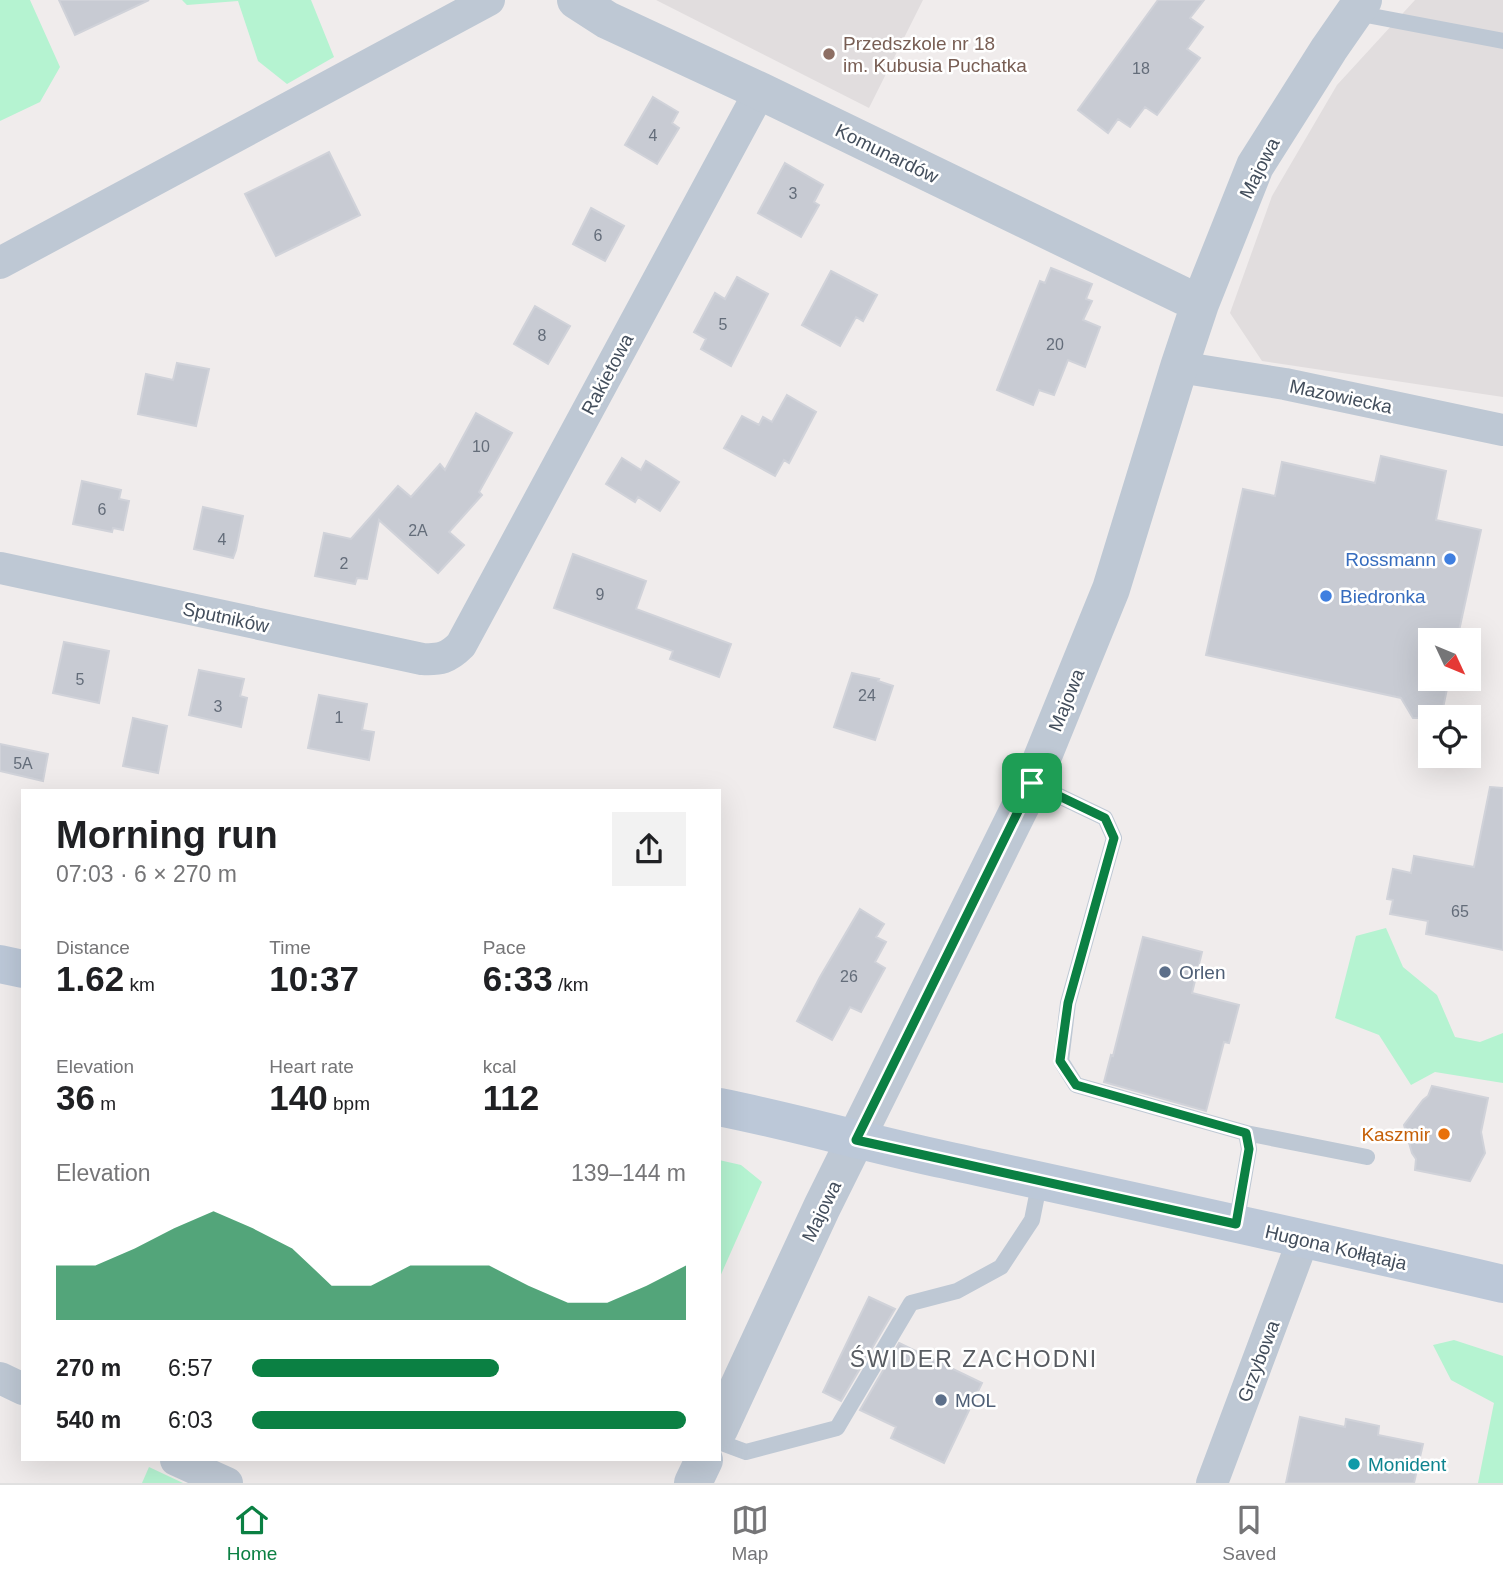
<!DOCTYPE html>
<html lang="en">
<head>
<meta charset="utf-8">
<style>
  body { margin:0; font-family:Arial,sans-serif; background:#f2f2f2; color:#202124; height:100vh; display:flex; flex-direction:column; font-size:26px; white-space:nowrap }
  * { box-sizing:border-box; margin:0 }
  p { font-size:23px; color:#757577 }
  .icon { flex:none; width:38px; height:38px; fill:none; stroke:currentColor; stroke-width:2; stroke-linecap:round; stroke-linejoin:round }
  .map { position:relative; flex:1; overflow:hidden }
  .details { position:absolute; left:21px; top:789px; width:700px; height:672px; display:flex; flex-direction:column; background:#fff; border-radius:0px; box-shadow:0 7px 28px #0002 }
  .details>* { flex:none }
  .needle { width:46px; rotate:134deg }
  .controls { position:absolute; left:1418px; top:628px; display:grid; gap:14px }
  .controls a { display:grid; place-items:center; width:63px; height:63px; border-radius:0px; background:#fff; box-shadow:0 7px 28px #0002; font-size:35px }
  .pin { position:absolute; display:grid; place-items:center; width:60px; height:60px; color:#fff; margin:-30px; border-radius:14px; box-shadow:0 4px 10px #0006 }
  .round { display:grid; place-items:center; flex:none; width:74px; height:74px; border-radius:0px; background:#f2f2f2 }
  .summary { display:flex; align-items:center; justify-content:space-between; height:119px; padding:0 35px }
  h1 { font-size:38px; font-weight:700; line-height:52px }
  .metrics { display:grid; grid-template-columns:repeat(3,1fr); gap:10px; height:119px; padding:7px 35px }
  .metrics div { display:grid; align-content:center }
  .metrics b { font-size:35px; font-weight:700 }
  .metrics small { font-size:19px; font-weight:400 }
  .metrics p { font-size:19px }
  .chart { height:196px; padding:14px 35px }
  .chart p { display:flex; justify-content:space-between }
  .chart svg { width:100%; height:126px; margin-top:7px; fill:#0b8043; opacity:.7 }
  ul { padding:0 35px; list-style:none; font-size:23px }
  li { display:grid; grid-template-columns:112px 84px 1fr; align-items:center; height:52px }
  li i { height:18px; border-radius:9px; background:#0b8043 }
  .tab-bar { display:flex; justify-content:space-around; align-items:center; height:98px; border-top:2px solid #e0e0e0; background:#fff; font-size:19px; color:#757577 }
  .tab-bar a { display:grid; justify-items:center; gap:4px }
  .tab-bar .selected { color:#0b8043 }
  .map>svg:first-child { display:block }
  .education { fill:#e1ddde }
  .green { fill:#b5f3d1 }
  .building { fill:#c8cbd3; stroke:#d0d2d9; stroke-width:2 }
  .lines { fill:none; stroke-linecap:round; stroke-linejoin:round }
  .service { stroke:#bec8d4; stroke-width:16 }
  .minor { stroke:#bec8d4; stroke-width:32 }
  .tertiary { stroke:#bec8d4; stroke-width:38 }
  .secondary { stroke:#bcc8d8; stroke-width:38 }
  .route-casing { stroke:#fff; stroke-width:14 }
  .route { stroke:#0b8043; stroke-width:9 }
  .education-dot { fill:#8d6e63; stroke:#fff; stroke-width:2.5 }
  .shop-dot { fill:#3f7fe0; stroke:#fff; stroke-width:2.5 }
  .service-dot { fill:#5c6f8a; stroke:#fff; stroke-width:2.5 }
  .food-dot { fill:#e8710a; stroke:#fff; stroke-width:2.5 }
  .culture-dot { fill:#0f9aa8; stroke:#fff; stroke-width:2.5 }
  .labels { text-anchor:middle; stroke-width:5; stroke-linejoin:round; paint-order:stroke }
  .number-label { font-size:16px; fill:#646d7a }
  .education-label { font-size:19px; fill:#785e54; stroke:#fff; text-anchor:start }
  .street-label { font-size:19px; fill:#434e5c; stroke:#fff }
  .shop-label { font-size:19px; fill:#366cbe; stroke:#fff; text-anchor:end }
  .service-label { font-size:19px; fill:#4e5e75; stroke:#fff; text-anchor:start }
  .food-label { font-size:19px; fill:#c56008; stroke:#fff; text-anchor:end }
  .culture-label { font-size:19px; fill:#0d838f; stroke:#fff; text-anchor:start }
  .quarter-label { font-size:23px; letter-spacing:2px; fill:#585c62; stroke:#fff }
</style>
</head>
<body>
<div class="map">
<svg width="1503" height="1483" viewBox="0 0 1503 1483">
  <rect width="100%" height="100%" fill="#f0ecec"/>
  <path class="education" d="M 656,0 L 923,0 L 869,108 Z
    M 1415,0 L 1503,0 L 1503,397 L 1262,361 L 1230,313 L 1272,196 L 1337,85 Z"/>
  <path class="green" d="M 0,0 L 30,0 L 60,67 L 40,102 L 0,121 Z
    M 182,0 L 311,0 L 334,57 L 287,84 L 258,61 L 238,1 L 187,5 Z
    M 1386,928 L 1403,967 L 1437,995 L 1455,1037 L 1480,1042 L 1503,1033 L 1503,1083 L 1435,1072 L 1411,1085 L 1379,1035 L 1335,1018 L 1356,936 Z
    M 719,1160 L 741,1165 L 762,1182 L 719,1279 Z
    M 1454,1340 L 1503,1356 L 1503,1483 L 1478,1483 L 1494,1403 L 1451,1380 L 1433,1345 Z
    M 149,1467 L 183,1483 L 142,1483 Z"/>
  <path class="building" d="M 59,0 L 149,0 L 75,35 Z
    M 1158,0 L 1204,0 L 1190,18 L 1203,27 L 1187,49 L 1200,58 L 1157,115 L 1145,107 L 1130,127 L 1118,119 L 1108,133 L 1078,110 Z
    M 653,97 L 678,112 L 672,123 L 679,128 L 657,164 L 625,145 Z
    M 329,152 L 360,215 L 276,256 L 245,194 Z
    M 785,163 L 823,185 L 814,202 L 819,205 L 801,237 L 758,213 Z
    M 591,208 L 624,226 L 605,261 L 573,244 Z
    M 1051,268 L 1092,284 L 1086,299 L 1092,301 L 1083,320 L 1100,327 L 1085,367 L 1068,360 L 1054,395 L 1039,390 L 1033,405 L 997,390 L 1040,281 L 1045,283 Z
    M 831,271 L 877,295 L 863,321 L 856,317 L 840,346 L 802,325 Z
    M 737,277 L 768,294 L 731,366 L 701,349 L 706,339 L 694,332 L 715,293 L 725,299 Z
    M 535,306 L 570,326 L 548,364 L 514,344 Z
    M 177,363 L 209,369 L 196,426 L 138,414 L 146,374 L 173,380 Z
    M 787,395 L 816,412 L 789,463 L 784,460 L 775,476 L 724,448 L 742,416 L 759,425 L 763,417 L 772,422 Z
    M 476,413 L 512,433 L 479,492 L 482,495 L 449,532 L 464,545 L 438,573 L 379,520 L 367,579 L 357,578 L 355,584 L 315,576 L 324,533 L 351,539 L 398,486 L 411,497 L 440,464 L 445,470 Z
    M 1381,456 L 1446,471 L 1436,520 L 1481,530 L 1457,640 L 1430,640 L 1430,679 L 1449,679 L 1441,718 L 1413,718 L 1401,698 L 1206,655 L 1243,489 L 1275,496 L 1282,462 L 1375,483 Z
    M 622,458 L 641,470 L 646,461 L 679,482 L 660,511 L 638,497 L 635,502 L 606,484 Z
    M 82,481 L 121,490 L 119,499 L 129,501 L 123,530 L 113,528 L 112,532 L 73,524 Z
    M 203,507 L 243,516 L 236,550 L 233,558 L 194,549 Z
    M 573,554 L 646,581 L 636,609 L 731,644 L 719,677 L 670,659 L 673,651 L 554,608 Z
    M 64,642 L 109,651 L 99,703 L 53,693 Z
    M 199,670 L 244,679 L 240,696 L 247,698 L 241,727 L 189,715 Z
    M 852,673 L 879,679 L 878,681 L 893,686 L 875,740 L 834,727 Z
    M 319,695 L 367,704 L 362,730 L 374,732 L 369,760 L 308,748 Z
    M 133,718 L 167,726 L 158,773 L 123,766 Z
    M 0,744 L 48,754 L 43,781 L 0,771 Z
    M 1490,787 L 1503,788 L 1503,950 L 1426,934 L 1428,921 L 1390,914 L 1393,900 L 1387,899 L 1393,869 L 1411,873 L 1414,856 L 1474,867 Z
    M 860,909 L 884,924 L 876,937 L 886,942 L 875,962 L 885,968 L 861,1012 L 850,1007 L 832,1040 L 797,1021 L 820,977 Z
    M 1143,937 L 1202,952 L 1192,993 L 1239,1005 L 1229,1043 L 1224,1042 L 1206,1111 L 1104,1082 L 1111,1055 L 1113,1056 Z
    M 1432,1086 L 1488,1098 L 1481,1132 L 1485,1153 L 1470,1181 L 1415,1170 L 1416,1159 L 1412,1153 L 1404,1125 L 1423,1100 L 1428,1096 Z
    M 869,1297 L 895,1309 L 841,1401 L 823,1392 Z
    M 899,1343 L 982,1383 L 944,1463 L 891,1438 L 896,1427 L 860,1410 Z
    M 1300,1417 L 1345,1427 L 1346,1419 L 1379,1426 L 1378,1435 L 1423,1444 L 1414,1483 L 1286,1483 Z"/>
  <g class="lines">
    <path class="service" d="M 1356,13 L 1503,41
      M 1032,783 L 1105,818 L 1114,838 L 1068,1003 L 1061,1061 L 1076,1085 L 1246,1133 L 1249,1149 L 1236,1225
      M 1246,1133 L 1367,1157
      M 719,1442 L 746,1452 L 837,1428 L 911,1303 L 957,1291 L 1001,1267 L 1032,1220 L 1040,1180"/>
    <path class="minor" d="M 0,263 L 489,0
      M 1179,367 L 1285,384 L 1503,430
      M 0,568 L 422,659 C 440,660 448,658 461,645 L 760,91
      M 0,1378 L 23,1389
      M 176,1460 L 227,1483
      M 1212,1483 L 1303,1240"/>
    <path class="tertiary" d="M 576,0 L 607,20 L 760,91 L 1200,304
      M 719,1429 L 822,1207 L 1032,783 L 1111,589 L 1179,367 L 1200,304 L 1255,166 L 1329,49 L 1363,0
      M 693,1483 L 704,1460"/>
    <path class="secondary" d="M 0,964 L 23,969
      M 719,1107 C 795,1122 870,1144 946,1160 C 1132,1201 1318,1241 1503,1284"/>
  </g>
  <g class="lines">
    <g class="route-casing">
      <path id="route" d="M 1032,783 L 1105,818 L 1114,838 L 1068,1003 L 1060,1061 L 1076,1085 L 1246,1133 L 1249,1149 L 1236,1224 L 856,1140 Z"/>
    </g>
    <use href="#route" class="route"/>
  </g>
  <circle class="education-dot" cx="829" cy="54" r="7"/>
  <g class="shop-dot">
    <circle cx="1450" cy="559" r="7"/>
    <circle cx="1326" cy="596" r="7"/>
  </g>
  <g class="service-dot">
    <circle cx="1165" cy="972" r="7"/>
    <circle cx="941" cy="1400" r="7"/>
  </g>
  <circle class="food-dot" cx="1444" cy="1134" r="7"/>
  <circle class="culture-dot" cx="1354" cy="1464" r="7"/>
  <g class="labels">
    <g class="number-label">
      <text x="1141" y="74">18</text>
      <text x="653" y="141">4</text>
      <text x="793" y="199">3</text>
      <text x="598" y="241">6</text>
      <text x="723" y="330">5</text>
      <text x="542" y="341">8</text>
      <text x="1055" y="350">20</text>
      <text x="481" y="452">10</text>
      <text x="102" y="515">6</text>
      <text x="418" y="536">2A</text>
      <text x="222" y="545">4</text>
      <text x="344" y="569">2</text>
      <text x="600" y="600">9</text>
      <text x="80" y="685">5</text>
      <text x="867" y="701">24</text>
      <text x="218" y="712">3</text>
      <text x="339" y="723">1</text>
      <text x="23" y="769">5A</text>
      <text x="1460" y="917">65</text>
      <text x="849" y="982">26</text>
    </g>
    <g class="education-label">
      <text x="843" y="50">Przedszkole nr 18<tspan x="843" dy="22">im. Kubusia Puchatka</tspan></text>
    </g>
    <g class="street-label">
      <text transform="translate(887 153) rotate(26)" y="7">Komunardów</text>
      <text transform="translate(1259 168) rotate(-63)" y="7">Majowa</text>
      <text transform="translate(607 374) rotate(-62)" y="7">Rakietowa</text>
      <text transform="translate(1341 396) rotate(12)" y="7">Mazowiecka</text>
      <text transform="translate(226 617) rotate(12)" y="7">Sputników</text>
      <text transform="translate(1066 700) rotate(-68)" y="7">Majowa</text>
      <text transform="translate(821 1211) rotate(-64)" y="7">Majowa</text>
      <text transform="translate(1336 1247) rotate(13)" y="7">Hugona Kołłątaja</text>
      <text transform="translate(1258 1361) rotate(-69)" y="7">Grzybowa</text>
    </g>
    <g class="shop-label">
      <text x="1436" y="566">Rossmann</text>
      <text x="1340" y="603" text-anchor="start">Biedronka</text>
    </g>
    <g class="service-label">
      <text x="1179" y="979">Orlen</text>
      <text x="955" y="1407">MOL</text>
    </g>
    <g class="food-label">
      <text x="1430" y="1141">Kaszmir</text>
    </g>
    <g class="culture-label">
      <text x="1368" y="1471">Monident</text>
    </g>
    <g class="quarter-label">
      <text x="974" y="1367">ŚWIDER ZACHODNI</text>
    </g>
  </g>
</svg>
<div class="controls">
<a><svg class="needle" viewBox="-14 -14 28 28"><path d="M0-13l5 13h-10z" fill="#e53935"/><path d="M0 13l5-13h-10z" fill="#757577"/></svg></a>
<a><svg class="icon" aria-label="locate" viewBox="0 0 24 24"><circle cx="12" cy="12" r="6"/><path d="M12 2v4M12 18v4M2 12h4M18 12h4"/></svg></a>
</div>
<div class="pin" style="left:1032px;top:783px;background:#1e9e55"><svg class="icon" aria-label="arrive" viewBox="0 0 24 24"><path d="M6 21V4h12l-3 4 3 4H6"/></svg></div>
<section class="details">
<div class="summary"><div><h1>Morning run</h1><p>07:03 · 6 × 270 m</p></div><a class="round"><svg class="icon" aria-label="share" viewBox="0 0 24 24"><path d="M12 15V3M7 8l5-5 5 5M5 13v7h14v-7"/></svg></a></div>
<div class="metrics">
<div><p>Distance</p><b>1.62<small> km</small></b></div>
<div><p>Time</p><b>10:37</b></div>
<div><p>Pace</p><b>6:33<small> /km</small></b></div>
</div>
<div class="metrics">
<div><p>Elevation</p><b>36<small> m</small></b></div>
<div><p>Heart rate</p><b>140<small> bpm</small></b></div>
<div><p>kcal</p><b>112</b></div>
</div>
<div class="chart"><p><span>Elevation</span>139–144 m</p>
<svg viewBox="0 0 160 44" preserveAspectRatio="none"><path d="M0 44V25L10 25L20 19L30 12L40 6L50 12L60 19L70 32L80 32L90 25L100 25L110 25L120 32L130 38L140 38L150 32L160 25V44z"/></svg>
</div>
<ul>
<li><b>270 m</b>6:57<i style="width:57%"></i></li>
<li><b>540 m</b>6:03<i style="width:100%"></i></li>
</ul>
</section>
</div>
<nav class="tab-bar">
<a class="selected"><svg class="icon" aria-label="home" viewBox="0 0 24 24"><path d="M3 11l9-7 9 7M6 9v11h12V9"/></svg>Home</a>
<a><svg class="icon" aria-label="map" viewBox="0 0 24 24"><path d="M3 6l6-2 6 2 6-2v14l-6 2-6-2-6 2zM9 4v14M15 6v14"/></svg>Map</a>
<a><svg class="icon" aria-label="saved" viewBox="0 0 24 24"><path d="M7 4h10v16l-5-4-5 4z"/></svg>Saved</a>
</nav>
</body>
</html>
